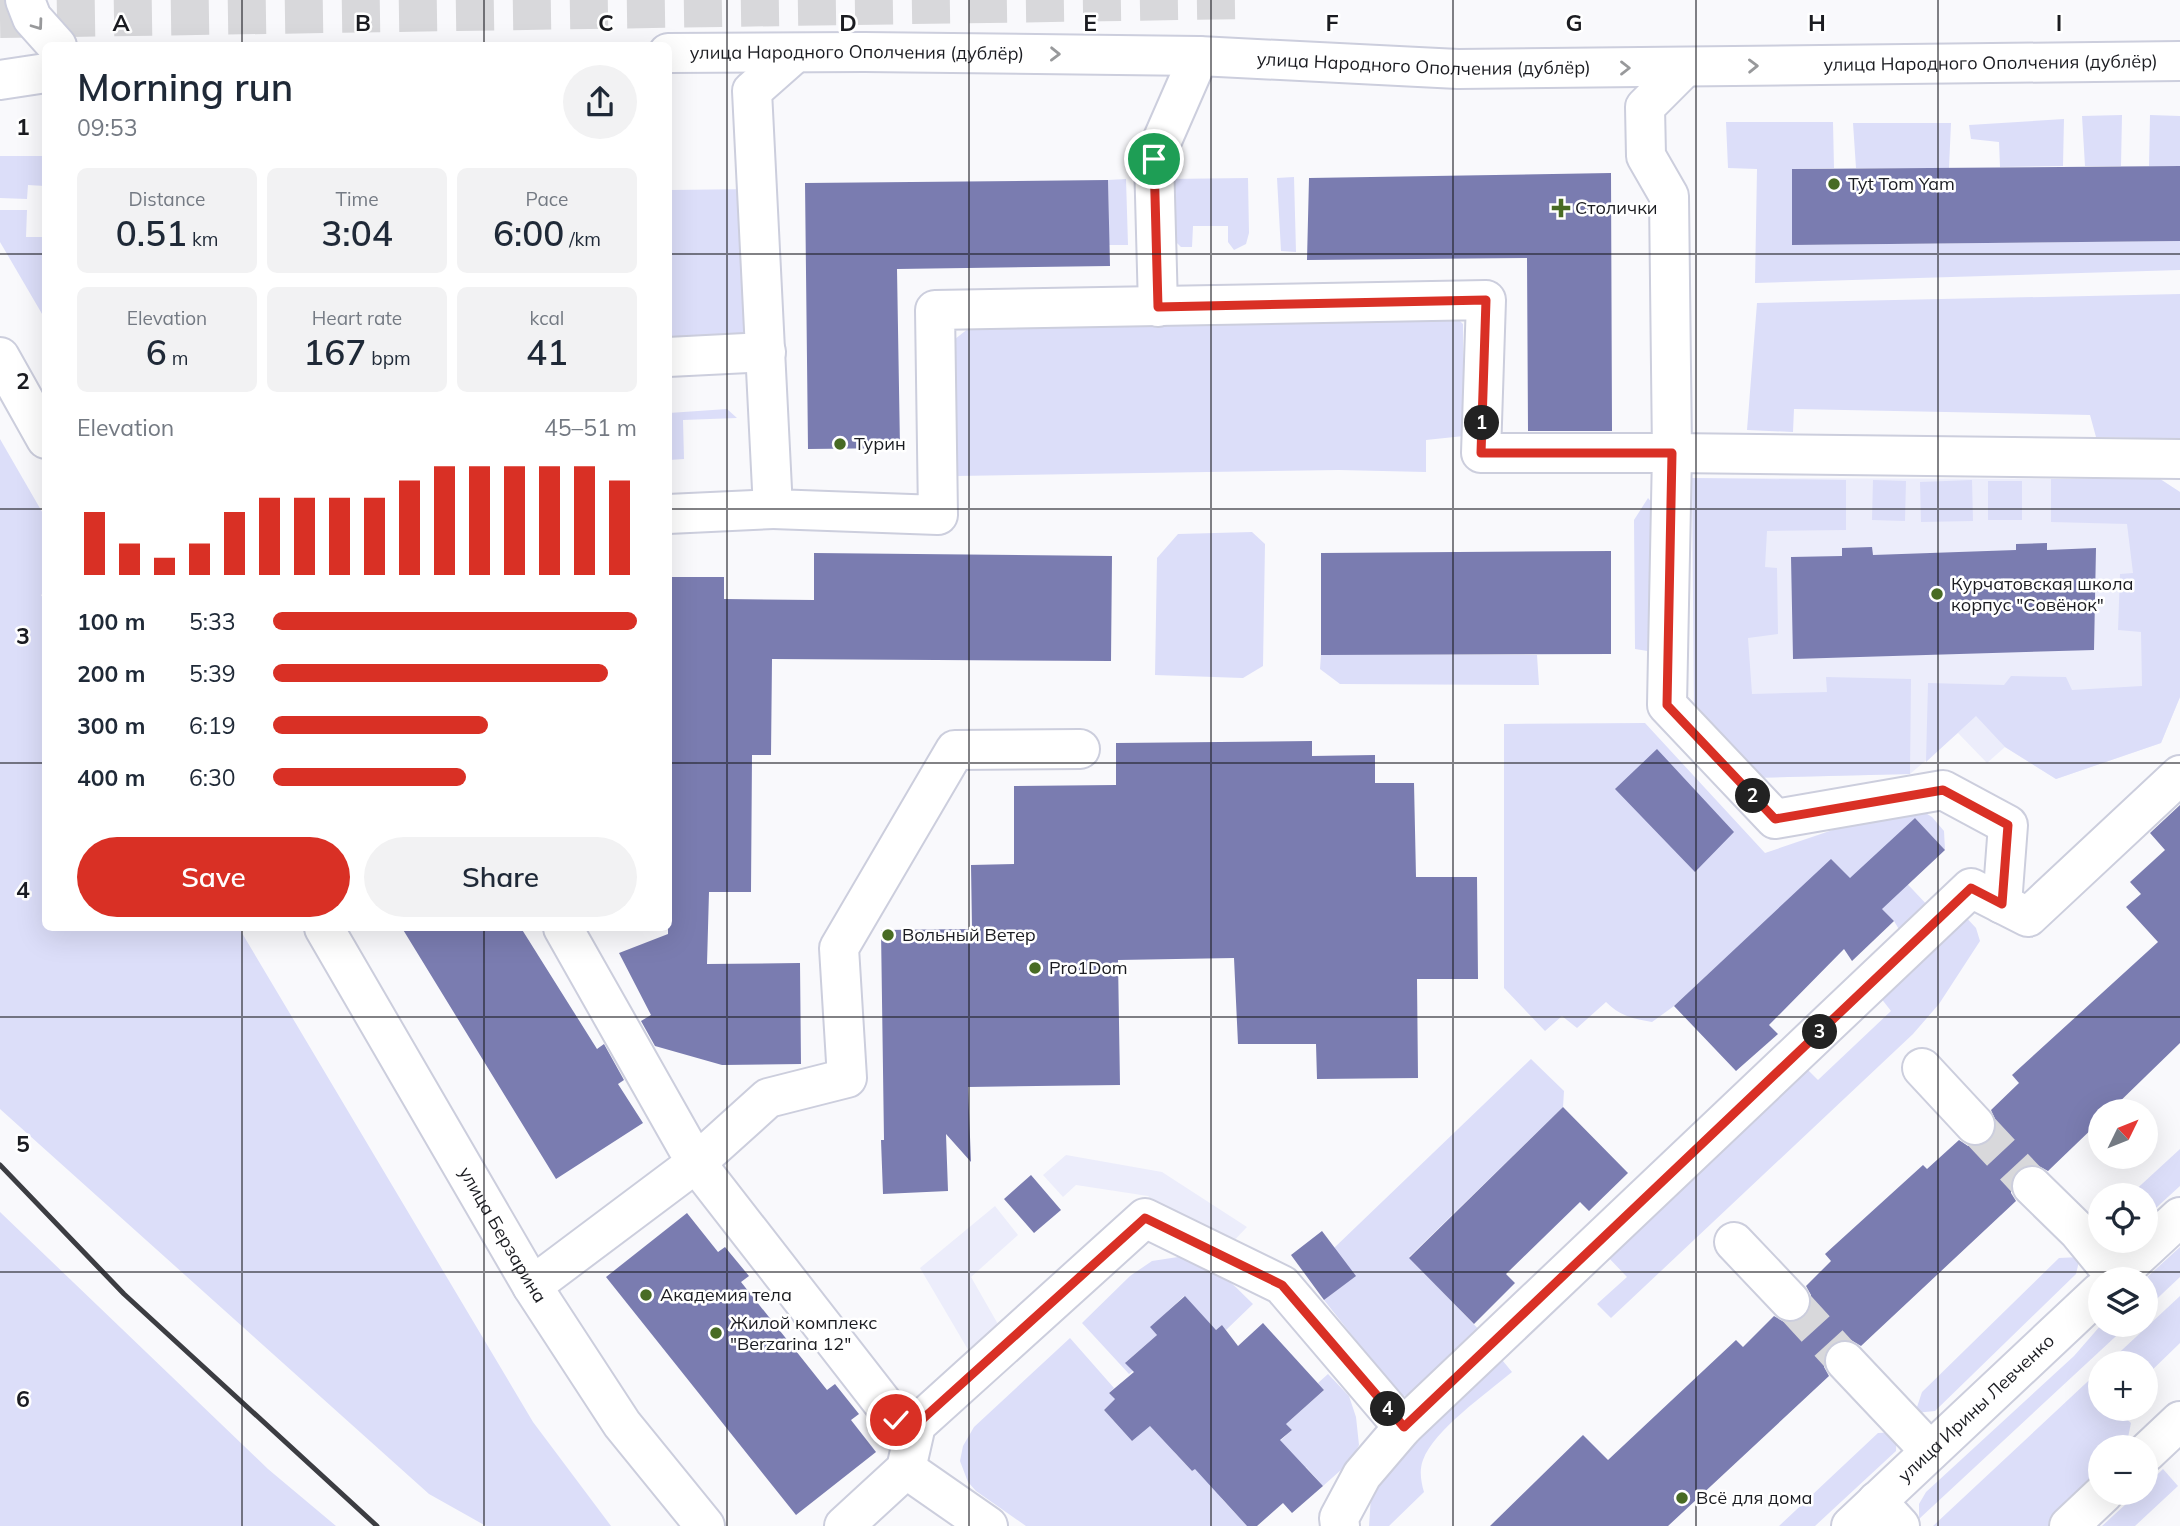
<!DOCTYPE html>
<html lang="en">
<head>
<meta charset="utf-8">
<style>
  body { margin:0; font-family:Mulish,sans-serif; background:#f2f2f3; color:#1f2937; height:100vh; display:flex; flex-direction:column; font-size:26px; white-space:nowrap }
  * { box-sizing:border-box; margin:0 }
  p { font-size:23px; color:#747a83 }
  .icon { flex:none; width:38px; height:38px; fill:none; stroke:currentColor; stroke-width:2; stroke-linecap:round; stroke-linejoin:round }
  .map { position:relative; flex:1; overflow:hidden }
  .side { position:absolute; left:42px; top:42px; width:630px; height:889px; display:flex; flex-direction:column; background:#fff; border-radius:10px; box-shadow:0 7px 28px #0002 }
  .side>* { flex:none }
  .needle { width:46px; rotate:47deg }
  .tools { position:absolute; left:2088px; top:1099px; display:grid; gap:14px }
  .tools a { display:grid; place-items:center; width:70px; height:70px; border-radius:50%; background:#fff; box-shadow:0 7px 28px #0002; font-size:35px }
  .pin { position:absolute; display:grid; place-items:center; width:60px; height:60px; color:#fff; margin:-30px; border:4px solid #fff; border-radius:50%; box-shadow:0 2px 7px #0007 }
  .km { position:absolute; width:35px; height:35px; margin:-18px; border-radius:50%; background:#222; color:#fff; font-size:19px; line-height:35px; text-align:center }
  .round { display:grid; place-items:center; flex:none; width:74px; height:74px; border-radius:37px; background:#f2f2f3 }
  .overview { display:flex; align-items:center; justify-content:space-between; height:119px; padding:0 35px }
  h1 { font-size:38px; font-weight:600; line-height:52px }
  .figures { display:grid; grid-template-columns:repeat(3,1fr); gap:10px; height:119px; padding:7px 35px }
  .figures div { display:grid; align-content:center; border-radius:10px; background:#f2f2f3; text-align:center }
  .figures b { font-size:35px; font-weight:600 }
  .figures small { font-size:19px; font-weight:400 }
  .figures p { font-size:19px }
  .chart { height:196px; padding:14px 35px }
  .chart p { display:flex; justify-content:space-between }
  .chart svg { width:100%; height:126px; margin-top:7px; stroke:#d93025; stroke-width:6 }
  .primary-button { display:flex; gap:14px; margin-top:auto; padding:14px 35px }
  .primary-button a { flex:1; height:80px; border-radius:42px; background:#d93025; color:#fff; font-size:28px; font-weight:600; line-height:80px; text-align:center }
  .primary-button a+a { background:#f2f2f3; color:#1f2937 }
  ul { padding:0 35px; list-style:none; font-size:23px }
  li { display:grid; grid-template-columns:112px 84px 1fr; align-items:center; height:52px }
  li i { height:18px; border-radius:9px; background:#d93025 }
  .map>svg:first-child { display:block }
  .built { fill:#ecedfb }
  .green { fill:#dcdef9 }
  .building { fill:#7a7cb0 }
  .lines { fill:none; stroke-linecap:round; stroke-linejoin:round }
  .minor-tunnel { stroke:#d8d8db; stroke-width:38; stroke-dasharray:38 19; stroke-linecap:butt }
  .major-tunnel { stroke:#d8d8db; stroke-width:38; stroke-dasharray:38 19; stroke-linecap:butt }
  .minor-casing { stroke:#cccedd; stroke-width:42 }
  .minor { stroke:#fff; stroke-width:38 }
  .rail { stroke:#3c3d42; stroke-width:5 }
  .oneway { stroke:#98999b }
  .route-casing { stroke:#fff; stroke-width:14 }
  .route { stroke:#d93025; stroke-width:9 }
  .grid { fill:none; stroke:#1b1c21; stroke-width:2; stroke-opacity:0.55 }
  .poi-dot { fill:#486b24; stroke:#fff; stroke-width:2.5 }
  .labels { text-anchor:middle; stroke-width:5; stroke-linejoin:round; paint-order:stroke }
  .street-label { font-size:18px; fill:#1b1c21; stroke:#fff }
  .poi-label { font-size:18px; fill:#1b1c21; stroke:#fff; text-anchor:start }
  .grid-label { font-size:23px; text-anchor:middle; font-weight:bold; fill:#1b1c21; stroke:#fff; stroke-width:5; stroke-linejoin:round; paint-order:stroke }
</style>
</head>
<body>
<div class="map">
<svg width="2180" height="1526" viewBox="0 0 2180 1526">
  <rect width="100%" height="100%" fill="#f9f9fc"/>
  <path class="built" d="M 1692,478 L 2160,479 L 2180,492 L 2180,697 L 2161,743 L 2056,779 L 2005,747 L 1987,763 L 1958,733 L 1910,774 L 1751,778 Z
    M 1066,1155 L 1162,1172 L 1247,1227 L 1223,1252 L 1148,1196 L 1076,1185 L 1063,1197 L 1043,1175 Z
    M 995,1206 L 1018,1235 L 971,1277 L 1003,1333 L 970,1353 L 920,1268 Z"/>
  <path class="green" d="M 2122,115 L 2121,166 L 2085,166 L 2082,116 Z
    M 2150,115 L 2180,116 L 2180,166 L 2149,166 Z
    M 2064,119 L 2063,166 L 2000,167 L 1999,142 L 1971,139 L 1969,125 Z
    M 1726,122 L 1833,122 L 1834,168 L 1792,169 L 1793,245 L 2180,241 L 2180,270 L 1755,283 L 1757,169 L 1728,168 Z
    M 1853,123 L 1951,123 L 1949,168 L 1856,168 Z
    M 0,156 L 45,156 L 45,186 L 28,185 L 27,199 L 0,198 Z
    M 1294,177 L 1296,252 L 1281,251 L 1277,178 Z
    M 1248,178 L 1249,233 L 1246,244 L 1234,250 L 1228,242 L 1228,226 L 1193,226 L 1192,247 L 1181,247 L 1170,236 L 1167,179 Z
    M 1126,179 L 1128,245 L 1109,245 L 1108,180 Z
    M 754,189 L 758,341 L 669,345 L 670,190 Z
    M 0,210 L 27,210 L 26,237 L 45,237 L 45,319 L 0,242 Z
    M 2180,294 L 2180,439 L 2096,437 L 2090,415 L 1794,409 L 1793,432 L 1747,430 L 1757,303 Z
    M 1450,311 L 1463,324 L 1464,436 L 1426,440 L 1426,472 L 1339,470 L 957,476 L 955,339 L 978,321 Z
    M 727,409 L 737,418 L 683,420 L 684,459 L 669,460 L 669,413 Z
    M 0,439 L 45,517 L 45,592 L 41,595 L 46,602 L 46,928 L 239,928 L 533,1422 L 611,1526 L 486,1526 L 429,1494 L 0,1109 Z
    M 1692,478 L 1846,480 L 1846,530 L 1767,531 L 1765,567 L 1777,568 L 1778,634 L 1748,638 L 1752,694 L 1827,692 L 1826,677 L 1911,679 L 1910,774 L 1751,778 L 1694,713 Z
    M 2051,479 L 2160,479 L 2180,492 L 2180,697 L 2161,743 L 2056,779 L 2005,747 L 1976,716 L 1926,762 L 1928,683 L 2004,685 L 2011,676 L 2066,677 L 2072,690 L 2142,686 L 2141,632 L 2118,630 L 2120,574 L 2133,573 L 2127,524 L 2051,522 Z
    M 1873,480 L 1906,481 L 1905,521 L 1872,520 Z
    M 1972,480 L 1973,521 L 1921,522 L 1920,482 Z
    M 1988,481 L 2022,481 L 2022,520 L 1988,520 Z
    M 1648,498 L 1664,517 L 1660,653 L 1635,649 L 1634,520 Z
    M 1252,532 L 1265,544 L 1263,666 L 1243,678 L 1155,675 L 1157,558 L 1178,534 Z
    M 1321,655 L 1537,655 L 1539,685 L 1340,684 L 1320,669 Z
    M 1645,723 L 1765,853 L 1871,817 L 1916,807 L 1932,817 L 1944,831 L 1945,850 L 1915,818 L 1863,868 L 1897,873 L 1931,909 L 1903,936 L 1894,921 L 1831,860 L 1674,1006 L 1652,1022 C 1634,1019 1620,1016 1606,1002 L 1577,1028 L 1562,1016 L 1545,1031 L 1504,988 L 1504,724 Z
    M 1963,914 L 1976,928 L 1980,941 L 1939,1004 L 1913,1034 L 1611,1318 L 1597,1304 L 1627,1277 L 1607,1256 L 1804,1066 L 1818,1080 L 1891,1011 L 1877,993 Z
    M 1531,1059 L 1564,1091 L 1563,1107 L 1409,1257 L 1486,1337 L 1423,1395 L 1400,1396 L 1324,1300 L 1355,1276 L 1334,1248 Z
    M 2180,1149 L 2180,1186 L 2146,1217 L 2146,1195 L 2130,1195 Z
    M 0,1212 L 268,1469 L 336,1526 L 0,1526 Z
    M 2180,1247 L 2180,1277 L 2146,1309 L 2145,1279 Z
    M 1178,1257 C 1216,1267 1226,1277 1253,1304 L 1226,1330 L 1222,1325 L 1216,1330 L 1184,1296 L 1151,1327 L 1157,1335 L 1126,1362 L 1133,1371 L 1129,1374 L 1082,1323 L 1130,1276 L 1152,1261 Z
    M 2080,1257 L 2076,1274 L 1935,1411 L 1915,1413 L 1922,1392 L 2059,1258 Z
    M 2180,1296 L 2180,1343 L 2146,1376 L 2146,1363 L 2108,1363 Z
    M 2101,1325 L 2128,1325 L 1919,1519 L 1919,1504 L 1926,1492 L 2074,1356 Z
    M 1070,1338 L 1114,1388 L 1109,1393 L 1115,1399 L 1104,1410 L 1132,1441 L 1158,1418 L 1175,1453 L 1192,1471 L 1201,1463 L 1222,1499 L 1247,1526 L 1026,1526 L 976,1491 L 968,1482 L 960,1461 L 963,1446 L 974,1427 Z
    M 1498,1355 L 1512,1372 C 1487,1393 1434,1430 1423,1460 C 1419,1470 1421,1482 1424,1492 L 1389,1526 L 1369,1526 L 1371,1496 L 1379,1476 Z
    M 2100,1370 L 2100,1409 L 2116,1409 L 2131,1423 L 2126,1447 L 2100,1447 L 2100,1481 L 2053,1526 L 1933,1526 Z
    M 1328,1374 L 1349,1396 L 1356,1417 L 1359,1445 L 1351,1461 L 1323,1486 L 1306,1467 L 1294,1477 L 1270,1450 L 1292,1430 L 1286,1424 L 1324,1390 L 1318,1383 Z
    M 1897,1432 L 1896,1451 L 1815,1526 L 1779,1526 L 1878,1433 Z
    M 2163,1469 L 2178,1486 L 2135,1526 L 2102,1526 L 2138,1493 L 2146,1493 L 2146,1485 Z"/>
  <path class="building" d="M 2180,166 L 2180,241 L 1792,245 L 1792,169 Z
    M 1611,173 L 1612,431 L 1528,431 L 1527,258 L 1307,260 L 1309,178 Z
    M 1108,180 L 1110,266 L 897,269 L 900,448 L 808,449 L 805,183 Z
    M 2047,543 L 2047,550 L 2096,548 L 2094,650 L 1793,659 L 1791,557 L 1842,556 L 1842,548 L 1872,547 L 1873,555 L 2016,550 L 2016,544 Z
    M 1611,551 L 1611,654 L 1321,655 L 1321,553 Z
    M 814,553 L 1112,556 L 1111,661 L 772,659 L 771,755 L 752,755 L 751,892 L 709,892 L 707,964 L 800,963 L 801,1064 L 722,1065 L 655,1046 L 641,1021 L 651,1015 L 619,953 L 668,934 L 668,617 L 672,617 L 672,577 L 724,577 L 724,599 L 814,600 Z
    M 1312,741 L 1312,756 L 1375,755 L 1375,783 L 1414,783 L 1416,877 L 1477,877 L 1478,979 L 1417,979 L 1418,1078 L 1317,1079 L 1316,1044 L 1238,1044 L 1234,958 L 1118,960 L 1120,1085 L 968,1087 L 971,1162 L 946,1134 L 948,1191 L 883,1194 L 881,1140 L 884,1140 L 881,930 L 972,929 L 971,865 L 1014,864 L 1014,786 L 1116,785 L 1116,743 Z
    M 1657,749 L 1734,832 L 1695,872 L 1615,789 Z
    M 2180,805 L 2180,1043 L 2110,1111 L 2100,1111 L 2100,1121 L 2048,1171 L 2037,1165 L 2027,1165 L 2017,1170 L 2011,1181 L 2011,1193 L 2016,1201 L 1861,1346 L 1851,1340 L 1839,1340 L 1831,1345 L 1824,1355 L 1824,1367 L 1829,1376 L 1668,1526 L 1490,1526 L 1583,1435 L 1608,1460 L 1736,1340 L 1743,1347 L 1774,1316 L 1784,1322 L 1794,1322 L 1805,1317 L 1811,1307 L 1811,1295 L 1806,1286 L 1831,1261 L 1825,1254 L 1923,1165 L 1927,1169 L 1959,1140 L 1968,1146 L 1979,1146 L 1990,1140 L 1996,1132 L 1996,1121 L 1991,1110 L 2019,1083 L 2012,1075 L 2158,942 L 2126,907 L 2141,894 L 2130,882 L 2165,850 L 2150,833 Z
    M 1915,818 L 1945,850 L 1882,909 L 1894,921 L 1852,961 L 1844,949 L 1769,1025 L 1778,1034 L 1736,1071 L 1674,1006 L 1831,859 L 1850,878 Z
    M 402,928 L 521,928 L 597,1049 L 604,1044 L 624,1080 L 618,1084 L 643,1123 L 556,1179 Z
    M 1563,1107 L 1628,1173 L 1589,1211 L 1580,1202 L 1506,1274 L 1515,1283 L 1474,1324 L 1409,1258 Z
    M 1031,1175 L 1061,1210 L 1034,1233 L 1004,1199 Z
    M 687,1213 L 718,1252 L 725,1247 L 749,1276 L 741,1282 L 827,1390 L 835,1384 L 859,1414 L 851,1420 L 876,1452 L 796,1515 L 606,1277 Z
    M 1322,1231 L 1356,1276 L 1324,1300 L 1291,1255 Z
    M 1185,1296 L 1216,1330 L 1222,1325 L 1238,1346 L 1263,1323 L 1324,1390 L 1286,1424 L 1292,1430 L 1280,1440 L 1323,1486 L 1292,1513 L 1283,1503 L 1257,1526 L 1247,1526 L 1195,1469 L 1192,1471 L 1150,1426 L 1132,1441 L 1104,1410 L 1115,1399 L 1109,1393 L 1134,1372 L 1125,1363 L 1157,1335 L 1150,1327 Z"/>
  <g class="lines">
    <path class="minor-tunnel" d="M 1975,1125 L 2032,1186
      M 1790,1301 L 1845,1361"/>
    <path class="major-tunnel" d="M 0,19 L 1248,0"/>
    <g class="minor-casing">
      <g id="minor">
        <path d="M 25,0 L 32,18 L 57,46"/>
        <path id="s1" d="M 668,53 L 864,52 L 1199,56 L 1458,69 L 2180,61"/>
        <path d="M 795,53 L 752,91 L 773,509 L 938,515 L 935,310 L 1486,300 L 1481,453 L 1672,453 L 1667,705 L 1775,819 L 1943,790 L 2008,825 L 2002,904"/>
        <path d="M 1685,67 L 1645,107 L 1646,156 L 1669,196 L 1672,453 L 2180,459"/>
        <path d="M 0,80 L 46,73"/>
        <path d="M 1158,307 L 1154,159 L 1199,56"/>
        <path d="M 0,357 L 46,439"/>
        <path d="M 668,357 L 766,352"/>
        <path d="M 668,514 L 773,509"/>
        <path id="s2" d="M 324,928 L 532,1286 L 622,1424 L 705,1526"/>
        <path d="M 1922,1068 L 1975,1125"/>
        <path d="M 2032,1186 L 2078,1231 L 2116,1277"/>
        <path d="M 1734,1242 L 1790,1301"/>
        <path d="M 2113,1279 L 2180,1217"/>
        <path d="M 532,1286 L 696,1163 L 563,928"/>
        <path d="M 1845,1361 L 1930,1451"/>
        <path d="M 916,1425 L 896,1420 L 696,1163 L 768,1098 L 847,1078 L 839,948 L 955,750 L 1080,749"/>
        <path d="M 2146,1453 L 2180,1421"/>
        <path d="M 906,1469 L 988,1526"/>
        <path d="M 1877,1501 L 1900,1526"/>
        <path d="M 844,1526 L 906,1469 L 916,1425 L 1145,1218 L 1282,1285 L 1403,1427"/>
        <path d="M 1340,1526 L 1339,1518 L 1362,1475 L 1403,1427 L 1971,888 L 2028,917 L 2180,775"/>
        <path id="s3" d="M 1851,1526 L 2100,1292"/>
        <path d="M 2069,1526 L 2104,1493"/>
      </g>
    </g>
    <use href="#minor" class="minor"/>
    <path class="rail" d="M 0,1165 L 124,1294 L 377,1526"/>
  </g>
  <defs><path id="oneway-chevron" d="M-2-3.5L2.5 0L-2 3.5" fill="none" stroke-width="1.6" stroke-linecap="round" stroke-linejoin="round" transform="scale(1.75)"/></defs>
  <g class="oneway">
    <use href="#oneway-chevron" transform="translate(38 25) rotate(54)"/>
    <use href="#oneway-chevron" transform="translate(1055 54) rotate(1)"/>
    <use href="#oneway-chevron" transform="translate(1753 66) rotate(-1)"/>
    <use href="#oneway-chevron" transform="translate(1625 68)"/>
  </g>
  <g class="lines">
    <g class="route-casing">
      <path id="route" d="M 896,1420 L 916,1425 L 1145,1218 L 1282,1285 L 1404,1427 L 1971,888 L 2002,904 L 2008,825 L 1943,790 L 1775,819 L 1667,705 L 1672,453 L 1481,453 L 1486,300 L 1158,307 L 1154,159"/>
    </g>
    <use href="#route" class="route"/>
  </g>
  <path class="grid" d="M 242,0 L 242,46M 484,0 L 484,46M 727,0 L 727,1526M 969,0 L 969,1526M 1211,0 L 1211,1526M 1453,0 L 1453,1526M 1696,0 L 1696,1526M 1938,0 L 1938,1526M 0,254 L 46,254M 668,254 L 2180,254M 0,509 L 46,509M 668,509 L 2180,509M 0,763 L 46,763M 668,763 L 2180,763M 242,928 L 242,1526M 484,928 L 484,1526M 0,1017 L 2180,1017M 0,1272 L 2180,1272"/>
  <g class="poi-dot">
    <circle cx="1834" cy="184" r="7"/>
    <path d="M1557.5 197.5h7v7h7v7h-7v7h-7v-7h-7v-7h7z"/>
    <circle cx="840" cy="444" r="7"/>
    <circle cx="1937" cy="594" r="7"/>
    <circle cx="888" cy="935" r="7"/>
    <circle cx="1035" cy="968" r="7"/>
    <circle cx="646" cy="1295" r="7"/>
    <circle cx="716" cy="1333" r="7"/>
    <circle cx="1682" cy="1498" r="7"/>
  </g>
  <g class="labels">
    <g class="street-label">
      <text dy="6" stroke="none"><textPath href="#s1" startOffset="189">улица Народного Ополчения (дублёр)</textPath></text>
      <text dy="6" stroke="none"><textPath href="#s1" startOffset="756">улица Народного Ополчения (дублёр)</textPath></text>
      <text dy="6" stroke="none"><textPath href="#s1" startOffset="1323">улица Народного Ополчения (дублёр)</textPath></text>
      <text dy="6" stroke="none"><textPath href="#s2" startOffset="355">улица Берзарина</textPath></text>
      <text dy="6" stroke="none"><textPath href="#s3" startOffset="172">улица Ирины Левченко</textPath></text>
    </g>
    <g class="poi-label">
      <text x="1848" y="190">Tyt Tom Yam</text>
      <text x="1575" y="214">Столички</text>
      <text x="854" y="450">Турин</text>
      <text x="1951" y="590">Курчатовская школа<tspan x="1951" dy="21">корпус "Совёнок"</tspan></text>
      <text x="902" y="941">Вольный Ветер</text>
      <text x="1049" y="974">Pro1Dom</text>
      <text x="660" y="1301">Академия тела</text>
      <text x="730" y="1329">Жилой комплекс<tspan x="730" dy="21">"Berzarina 12"</tspan></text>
      <text x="1696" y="1504">Всё для дома</text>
    </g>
  </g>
  <g class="grid-label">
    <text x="121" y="31">A</text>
    <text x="363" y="31">B</text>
    <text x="606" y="31">C</text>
    <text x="848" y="31">D</text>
    <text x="1090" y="31">E</text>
    <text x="1332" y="31">F</text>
    <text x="1574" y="31">G</text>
    <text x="1817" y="31">H</text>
    <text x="2059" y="31">I</text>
    <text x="23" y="135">1</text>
    <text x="23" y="389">2</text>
    <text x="23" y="644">3</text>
    <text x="23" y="898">4</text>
    <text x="23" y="1152">5</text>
    <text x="23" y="1407">6</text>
  </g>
</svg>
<div class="tools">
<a><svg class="needle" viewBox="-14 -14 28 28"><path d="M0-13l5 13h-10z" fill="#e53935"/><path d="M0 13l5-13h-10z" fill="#747a83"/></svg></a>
<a><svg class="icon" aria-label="locate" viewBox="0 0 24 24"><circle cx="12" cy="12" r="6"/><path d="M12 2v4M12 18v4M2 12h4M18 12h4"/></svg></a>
<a><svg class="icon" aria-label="layers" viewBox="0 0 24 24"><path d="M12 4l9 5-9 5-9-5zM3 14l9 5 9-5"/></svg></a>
<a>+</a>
<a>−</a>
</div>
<div class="pin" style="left:1154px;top:159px;background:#1e9e55"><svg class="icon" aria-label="arrive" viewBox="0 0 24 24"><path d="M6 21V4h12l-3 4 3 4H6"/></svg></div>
<div class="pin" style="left:896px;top:1420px;background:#d93025"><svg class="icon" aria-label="check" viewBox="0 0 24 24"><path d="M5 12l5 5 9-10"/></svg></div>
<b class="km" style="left:1482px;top:423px">1</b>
<b class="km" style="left:1753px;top:796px">2</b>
<b class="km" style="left:1820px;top:1032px">3</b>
<b class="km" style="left:1388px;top:1409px">4</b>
<section class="side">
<div class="overview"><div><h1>Morning run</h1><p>09:53</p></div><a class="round"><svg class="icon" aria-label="share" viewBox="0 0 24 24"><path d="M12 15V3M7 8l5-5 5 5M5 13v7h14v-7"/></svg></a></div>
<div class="figures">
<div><p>Distance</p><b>0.51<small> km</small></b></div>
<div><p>Time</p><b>3:04</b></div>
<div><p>Pace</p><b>6:00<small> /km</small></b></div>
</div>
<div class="figures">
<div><p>Elevation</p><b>6<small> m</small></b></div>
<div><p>Heart rate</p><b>167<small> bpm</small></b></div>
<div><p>kcal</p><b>41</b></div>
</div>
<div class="chart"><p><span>Elevation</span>45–51 m</p>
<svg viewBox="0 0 160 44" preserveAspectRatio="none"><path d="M5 44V22M15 44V33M25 44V38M35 44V33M45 44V22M55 44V17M65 44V17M75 44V17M85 44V17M95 44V11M105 44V6M115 44V6M125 44V6M135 44V6M145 44V6M155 44V11"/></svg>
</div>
<ul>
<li><b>100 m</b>5:33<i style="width:100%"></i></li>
<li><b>200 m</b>5:39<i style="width:92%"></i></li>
<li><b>300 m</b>6:19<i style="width:59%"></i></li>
<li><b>400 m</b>6:30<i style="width:53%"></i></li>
</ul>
<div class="primary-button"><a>Save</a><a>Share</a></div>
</section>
</div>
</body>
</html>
